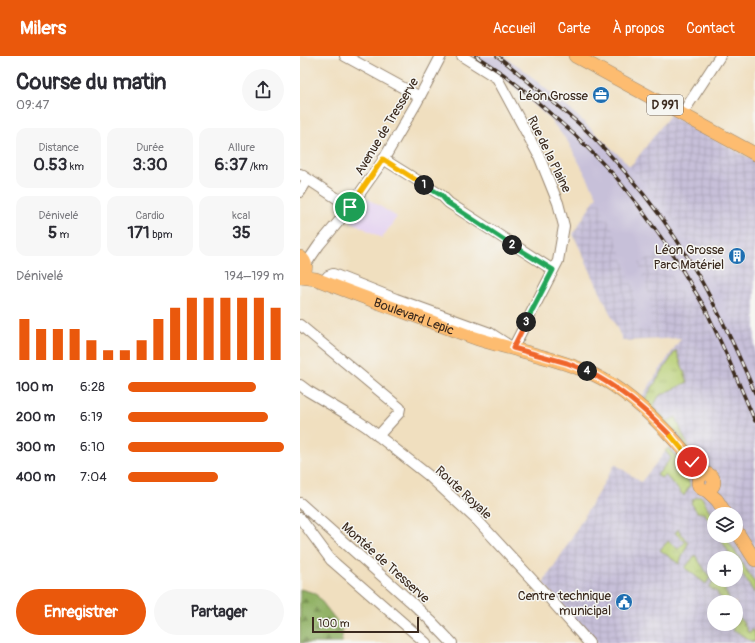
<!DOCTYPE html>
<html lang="fr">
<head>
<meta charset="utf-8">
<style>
  body { margin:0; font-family:Pangolin,sans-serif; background:#f7f7f7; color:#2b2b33; height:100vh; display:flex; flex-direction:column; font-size:15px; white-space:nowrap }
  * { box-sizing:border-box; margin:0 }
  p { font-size:13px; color:#7c7c81 }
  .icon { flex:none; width:22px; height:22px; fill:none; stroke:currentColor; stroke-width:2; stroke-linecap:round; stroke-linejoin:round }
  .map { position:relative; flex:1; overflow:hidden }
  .side { display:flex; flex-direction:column; background:#fff; width:300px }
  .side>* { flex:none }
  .buttons { position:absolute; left:407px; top:451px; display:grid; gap:8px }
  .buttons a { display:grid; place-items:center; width:36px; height:36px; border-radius:50%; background:#fff; box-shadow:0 4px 16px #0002; font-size:20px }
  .scale { position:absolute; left:12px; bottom:10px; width:107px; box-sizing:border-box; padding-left:4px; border:2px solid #3b2a1e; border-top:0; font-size:11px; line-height:14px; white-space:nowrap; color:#3b2a1e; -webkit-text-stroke:3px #f6f6f2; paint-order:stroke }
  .pin { position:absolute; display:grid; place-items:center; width:34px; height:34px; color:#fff; margin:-17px; border:2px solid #fff; border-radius:50%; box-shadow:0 1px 4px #0007 }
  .km { position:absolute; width:20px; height:20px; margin:-10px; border-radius:50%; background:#222; color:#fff; font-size:11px; line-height:20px; text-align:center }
  .round { display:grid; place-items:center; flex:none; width:42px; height:42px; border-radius:21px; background:#f7f7f7 }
  .headline { display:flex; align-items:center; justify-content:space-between; height:68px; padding:0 16px }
  h1 { font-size:22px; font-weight:800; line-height:30px }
  .figures { display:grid; grid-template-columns:repeat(3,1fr); gap:6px; height:68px; padding:4px 16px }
  .figures div { display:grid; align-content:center; border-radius:10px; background:#f7f7f7; text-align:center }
  .figures b { font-size:17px; font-weight:800 }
  .figures small { font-size:11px; font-weight:400 }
  .figures p { font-size:11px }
  .chart { height:112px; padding:8px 16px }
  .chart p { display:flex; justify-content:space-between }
  .chart svg { width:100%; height:72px; margin-top:4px; stroke:#ea580c; stroke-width:6 }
  .primary-button { display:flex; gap:8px; margin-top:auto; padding:8px 16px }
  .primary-button a { flex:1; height:46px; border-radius:24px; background:#ea580c; color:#fff; font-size:16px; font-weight:800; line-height:46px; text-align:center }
  .primary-button a+a { background:#f7f7f7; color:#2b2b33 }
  ul { padding:0 16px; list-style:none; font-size:13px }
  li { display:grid; grid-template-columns:64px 48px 1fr; align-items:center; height:30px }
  li i { height:10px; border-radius:5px; background:#ea580c }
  header { display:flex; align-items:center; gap:24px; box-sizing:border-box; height:56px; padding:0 20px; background:#ea580c; color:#fff }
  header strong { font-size:19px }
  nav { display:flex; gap:22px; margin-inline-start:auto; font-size:14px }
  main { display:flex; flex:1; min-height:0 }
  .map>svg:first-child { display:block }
  .built { fill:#e5d3f1 }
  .industrial { fill:url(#industrial-grid); fill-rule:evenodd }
  .railway { fill:#c7c0d9 }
  .grass { fill:url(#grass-tufts); stroke:#7a7c49 }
  .forest { fill:url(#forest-firs); stroke:#666e42 }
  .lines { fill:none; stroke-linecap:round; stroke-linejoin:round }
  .minor-casing { stroke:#96846e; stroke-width:12 }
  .major-casing { stroke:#96846e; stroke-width:14 }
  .minor { stroke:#fff; stroke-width:10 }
  .major { stroke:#fdbc6f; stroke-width:13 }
  .rail-casing { stroke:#3b2a1e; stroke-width:3.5 }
  .rail { stroke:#f6f6f2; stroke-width:2; stroke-dasharray:6; stroke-linecap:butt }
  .split-1-casing { stroke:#fff; stroke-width:8 }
  .split-2-casing { stroke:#fff; stroke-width:8 }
  .split-3-casing { stroke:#fff; stroke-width:8 }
  .split-4-casing { stroke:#fff; stroke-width:8 }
  .split-5-casing { stroke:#fff; stroke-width:8 }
  .split-6-casing { stroke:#fff; stroke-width:8 }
  .split-1 { stroke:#f5b400; stroke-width:5 }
  .split-2 { stroke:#22a559; stroke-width:5 }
  .split-3 { stroke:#22a559; stroke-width:5 }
  .split-4 { stroke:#f0652b; stroke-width:5 }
  .split-5 { stroke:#f0652b; stroke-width:5 }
  .split-6 { stroke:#f5b400; stroke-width:5 }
  .labels { text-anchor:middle; stroke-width:3; stroke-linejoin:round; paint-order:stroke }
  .shield { fill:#f6f6f2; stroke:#73675e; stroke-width:1 }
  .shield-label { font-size:12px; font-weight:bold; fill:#3b2a1e }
  .poi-label { font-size:13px; fill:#3b2a1e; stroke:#f6f6f2; text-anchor:end }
  .street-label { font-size:13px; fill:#3b2a1e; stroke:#f6f6f2 }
</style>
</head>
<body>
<header>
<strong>Milers</strong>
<nav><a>Accueil</a><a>Carte</a><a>À propos</a><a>Contact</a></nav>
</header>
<main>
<section class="side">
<div class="headline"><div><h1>Course du matin</h1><p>09:47</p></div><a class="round"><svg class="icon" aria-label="share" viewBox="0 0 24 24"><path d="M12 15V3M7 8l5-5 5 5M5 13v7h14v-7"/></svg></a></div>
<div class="figures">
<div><p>Distance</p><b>0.53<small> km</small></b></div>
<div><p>Durée</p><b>3:30</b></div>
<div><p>Allure</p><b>6:37<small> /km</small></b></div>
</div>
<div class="figures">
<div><p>Dénivelé</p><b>5<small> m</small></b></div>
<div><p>Cardio</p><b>171<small> bpm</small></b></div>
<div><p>kcal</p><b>35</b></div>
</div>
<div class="chart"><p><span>Dénivelé</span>194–199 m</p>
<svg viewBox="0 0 160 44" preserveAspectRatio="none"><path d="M5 44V19M15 44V25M25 44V25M35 44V25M45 44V32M55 44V38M65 44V38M75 44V32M85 44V19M95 44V12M105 44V6M115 44V6M125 44V6M135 44V6M145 44V6M155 44V12"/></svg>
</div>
<ul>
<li><b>100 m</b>6:28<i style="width:82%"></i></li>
<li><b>200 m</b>6:19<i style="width:90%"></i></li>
<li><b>300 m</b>6:10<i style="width:100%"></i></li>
<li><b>400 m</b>7:04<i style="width:58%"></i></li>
</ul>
<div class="primary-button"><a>Enregistrer</a><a>Partager</a></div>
</section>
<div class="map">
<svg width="455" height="587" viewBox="0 0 455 587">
  <defs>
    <pattern id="industrial-grid" width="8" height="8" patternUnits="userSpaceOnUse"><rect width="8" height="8" fill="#c7c0d9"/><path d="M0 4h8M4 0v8" fill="none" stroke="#aca5ba"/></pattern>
    <pattern id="grass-tufts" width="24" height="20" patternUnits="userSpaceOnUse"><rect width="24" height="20" fill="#b8cf74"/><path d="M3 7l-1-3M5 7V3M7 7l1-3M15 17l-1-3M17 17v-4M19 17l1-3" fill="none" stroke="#9fb264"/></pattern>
    <pattern id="forest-firs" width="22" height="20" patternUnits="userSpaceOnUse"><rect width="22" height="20" fill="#92b266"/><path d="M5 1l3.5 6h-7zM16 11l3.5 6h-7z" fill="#789153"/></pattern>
  </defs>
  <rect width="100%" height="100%" fill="#f6f6f2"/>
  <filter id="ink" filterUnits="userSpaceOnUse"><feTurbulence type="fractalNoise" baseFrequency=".025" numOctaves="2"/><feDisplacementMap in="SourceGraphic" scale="8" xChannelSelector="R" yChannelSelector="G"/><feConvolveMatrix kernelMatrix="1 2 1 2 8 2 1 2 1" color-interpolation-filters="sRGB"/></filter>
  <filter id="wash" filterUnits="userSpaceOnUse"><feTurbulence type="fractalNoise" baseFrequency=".012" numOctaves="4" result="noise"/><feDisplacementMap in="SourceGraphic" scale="16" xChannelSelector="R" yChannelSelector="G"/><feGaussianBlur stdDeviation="0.9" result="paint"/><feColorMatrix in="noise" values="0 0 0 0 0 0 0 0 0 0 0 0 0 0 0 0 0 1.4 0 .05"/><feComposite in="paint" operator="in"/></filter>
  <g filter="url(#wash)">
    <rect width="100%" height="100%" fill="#f0dfbf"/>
    <path class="built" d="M 67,142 L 97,161 L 82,182 L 50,165 Z"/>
    <path class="industrial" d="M 370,59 L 455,105 L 455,587 L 297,587 L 285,578 L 243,527 L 263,496 L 315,408 L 341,426 L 369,391 L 369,384 L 335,351 L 381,282 L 323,285 L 273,178 L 297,140 L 334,106 ZM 414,458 L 436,458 L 436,480 L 414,480 ZM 414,502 L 436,502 L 436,524 L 414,524 ZM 414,546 L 436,546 L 436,568 L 414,568 Z"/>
    <path class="railway" d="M 167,0 L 203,0 L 220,11 L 273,56 L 324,104 L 365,152 L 398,202 L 422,242 L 455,324 L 455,378 L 413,277 L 399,247 L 390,252 L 359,197 L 339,207 L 350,242 L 351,273 L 338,274 L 334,234 L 313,174 L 297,140 L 268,86 L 249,62 L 210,27 Z"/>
    <path class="grass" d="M 376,294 L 388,326 L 359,340 L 353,351 L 368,365 L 376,361 C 383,380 390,400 409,410 L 409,412 L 406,412 L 392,399 L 384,388 L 379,379 L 370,370 L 364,367 L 343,346 Z
      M 368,392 L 383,408 L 390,429 L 384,440 L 365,419 L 361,422 L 357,419 L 371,402 L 365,395 Z
      M 401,440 L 414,463 L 414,473 L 405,458 L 397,456 L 391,447 L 393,443 Z
      M 378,473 L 388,487 L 379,508 L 360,494 L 368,485 L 378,493 L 385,486 L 375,477 Z
      M 419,480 L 425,480 L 455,527 L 455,538 L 436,508 L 436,502 L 432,502 Z
      M 395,499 L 410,522 L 406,528 L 385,512 Z
      M 414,524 L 418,524 L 428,529 L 425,535 L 431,546 L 426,546 L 418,539 L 418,537 L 409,531 Z
      M 439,560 L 449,577 L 452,573 L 455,577 L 455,586 L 449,584 L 436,575 L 435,576 L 432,574 L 435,568 L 436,568 Z"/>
    <path class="forest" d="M 0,533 L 15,537 L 43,573 L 41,587 L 0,587 Z"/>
  </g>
  <g filter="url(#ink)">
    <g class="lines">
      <g class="minor-casing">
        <path id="minor" d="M 45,0 L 120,41
          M 382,58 L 420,0
          M 83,103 L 141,139 L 149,147 L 253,214
          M 0,118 L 50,151
          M 0,136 L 8,123
          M 6,208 L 19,189 L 45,158 L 82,106 L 117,46 L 141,0
          M 23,226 L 28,220 L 33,218 L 96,243 L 190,277 L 213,292 L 258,205 L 264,170 L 258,147 L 239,100 L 197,22 L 162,0
          M 0,269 L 100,352 L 99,357 L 78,380
          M 0,329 L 8,335 L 55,363 L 67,371 L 128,419 L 178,465 L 250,543 L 289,587
          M 0,447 L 110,545 L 131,565 L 152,587
          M 0,462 L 31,504 L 126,587"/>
      </g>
      <g class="major-casing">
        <g id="major">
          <path d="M 275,0 L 455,98"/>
          <path d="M 0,201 C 7,206 8,215 0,220"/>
          <path id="s1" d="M 0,221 L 16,223 C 46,235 77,246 107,257 C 131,265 154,275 178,283 C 213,294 249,300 283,314 C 313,325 343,351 365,374 C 380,390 393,402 399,424"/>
          <circle cx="406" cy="426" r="8"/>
          <path d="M 406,434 L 417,444 L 426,458"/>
          <path d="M 436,474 L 455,504"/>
        </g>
      </g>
      <use href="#minor" class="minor"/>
      <use href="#major" class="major"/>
      <g class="rail-casing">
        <path id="rail" d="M 176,0 L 203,18 L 226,36 L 276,80 L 315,120 L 338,149 L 372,197 L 405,252 L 428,302 L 455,365
          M 197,0 C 211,10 224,22 237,33 C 254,47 272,61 288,76 C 314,102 339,131 361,161 C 400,215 429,276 455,337"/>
      </g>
      <use href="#rail" class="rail"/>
    </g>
  </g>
  <g class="lines" filter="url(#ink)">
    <g class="split-1-casing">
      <path id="split-1" d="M 50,151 L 83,103 L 124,129"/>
    </g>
    <g class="split-2-casing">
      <path id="split-2" d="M 124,129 L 141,139 L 148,147 L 212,189"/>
    </g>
    <g class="split-3-casing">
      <path id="split-3" d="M 212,189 L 253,214 L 226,266"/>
    </g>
    <g class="split-4-casing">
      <path id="split-4" d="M 226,266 L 213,292 L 267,307 L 287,315"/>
    </g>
    <g class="split-5-casing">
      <path id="split-5" d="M 287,315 C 319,331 347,355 371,380"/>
    </g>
    <g class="split-6-casing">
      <path id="split-6" d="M 371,380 L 386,398 L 392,406"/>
    </g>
    <use href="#split-1" class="split-1"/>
    <use href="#split-2" class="split-2"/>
    <use href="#split-3" class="split-3"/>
    <use href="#split-4" class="split-4"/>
    <use href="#split-5" class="split-5"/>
    <use href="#split-6" class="split-6"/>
  </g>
  <defs>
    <g id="office-disc" transform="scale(0.9)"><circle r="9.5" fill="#1f6fb2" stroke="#f6f6f2"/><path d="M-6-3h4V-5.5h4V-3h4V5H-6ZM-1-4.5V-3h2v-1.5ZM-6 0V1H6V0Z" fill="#fff"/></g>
    <g id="building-disc" transform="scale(0.9)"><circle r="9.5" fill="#1f6fb2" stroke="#f6f6f2"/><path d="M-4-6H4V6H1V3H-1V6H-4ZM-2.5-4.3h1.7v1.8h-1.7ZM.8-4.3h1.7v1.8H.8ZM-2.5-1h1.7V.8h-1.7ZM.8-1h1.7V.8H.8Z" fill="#fff"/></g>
    <g id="civic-disc" transform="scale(0.9)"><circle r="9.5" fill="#1f6fb2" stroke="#f6f6f2"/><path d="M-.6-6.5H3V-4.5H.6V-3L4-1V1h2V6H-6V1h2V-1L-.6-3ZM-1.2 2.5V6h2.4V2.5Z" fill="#fff"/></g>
  </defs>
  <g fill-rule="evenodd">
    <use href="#office-disc" x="301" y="39"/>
    <use href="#building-disc" x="437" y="200"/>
    <use href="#civic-disc" x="324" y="546"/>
  </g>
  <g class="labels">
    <rect class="shield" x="347" y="39" width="36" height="20" rx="3"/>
    <g class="shield-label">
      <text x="365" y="53">D 991</text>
    </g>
    <g class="poi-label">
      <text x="288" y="44">Léon Grosse</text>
      <text x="424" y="198">Léon Grosse<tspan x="424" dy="15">Parc Matériel</tspan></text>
      <text x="311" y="544">Centre technique<tspan x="311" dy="15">municipal</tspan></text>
    </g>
    <g class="street-label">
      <text transform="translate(86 70) rotate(-59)" y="5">Avenue de Tresserve</text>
      <text transform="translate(250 98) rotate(64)" y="5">Rue de la Plaine</text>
      <text dy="5" stroke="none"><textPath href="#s1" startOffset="121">Boulevard Lepic</textPath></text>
      <text transform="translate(164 436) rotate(43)" y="5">Route Royale</text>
      <text transform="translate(86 506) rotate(42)" y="5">Montée de Tresserve</text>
    </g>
  </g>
</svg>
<div class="buttons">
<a><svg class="icon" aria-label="layers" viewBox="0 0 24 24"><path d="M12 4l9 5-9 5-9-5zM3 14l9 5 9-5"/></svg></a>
<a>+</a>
<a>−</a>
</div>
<div class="scale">100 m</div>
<div class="pin" style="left:50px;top:151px;background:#1e9e55"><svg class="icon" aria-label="arrive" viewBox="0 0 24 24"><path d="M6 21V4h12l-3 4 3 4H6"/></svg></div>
<div class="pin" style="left:392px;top:406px;background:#d93025"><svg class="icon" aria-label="check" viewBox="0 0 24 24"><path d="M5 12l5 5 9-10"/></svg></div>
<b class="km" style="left:124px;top:129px">1</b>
<b class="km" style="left:212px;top:189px">2</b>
<b class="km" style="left:226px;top:266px">3</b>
<b class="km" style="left:287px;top:315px">4</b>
</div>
</main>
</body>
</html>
